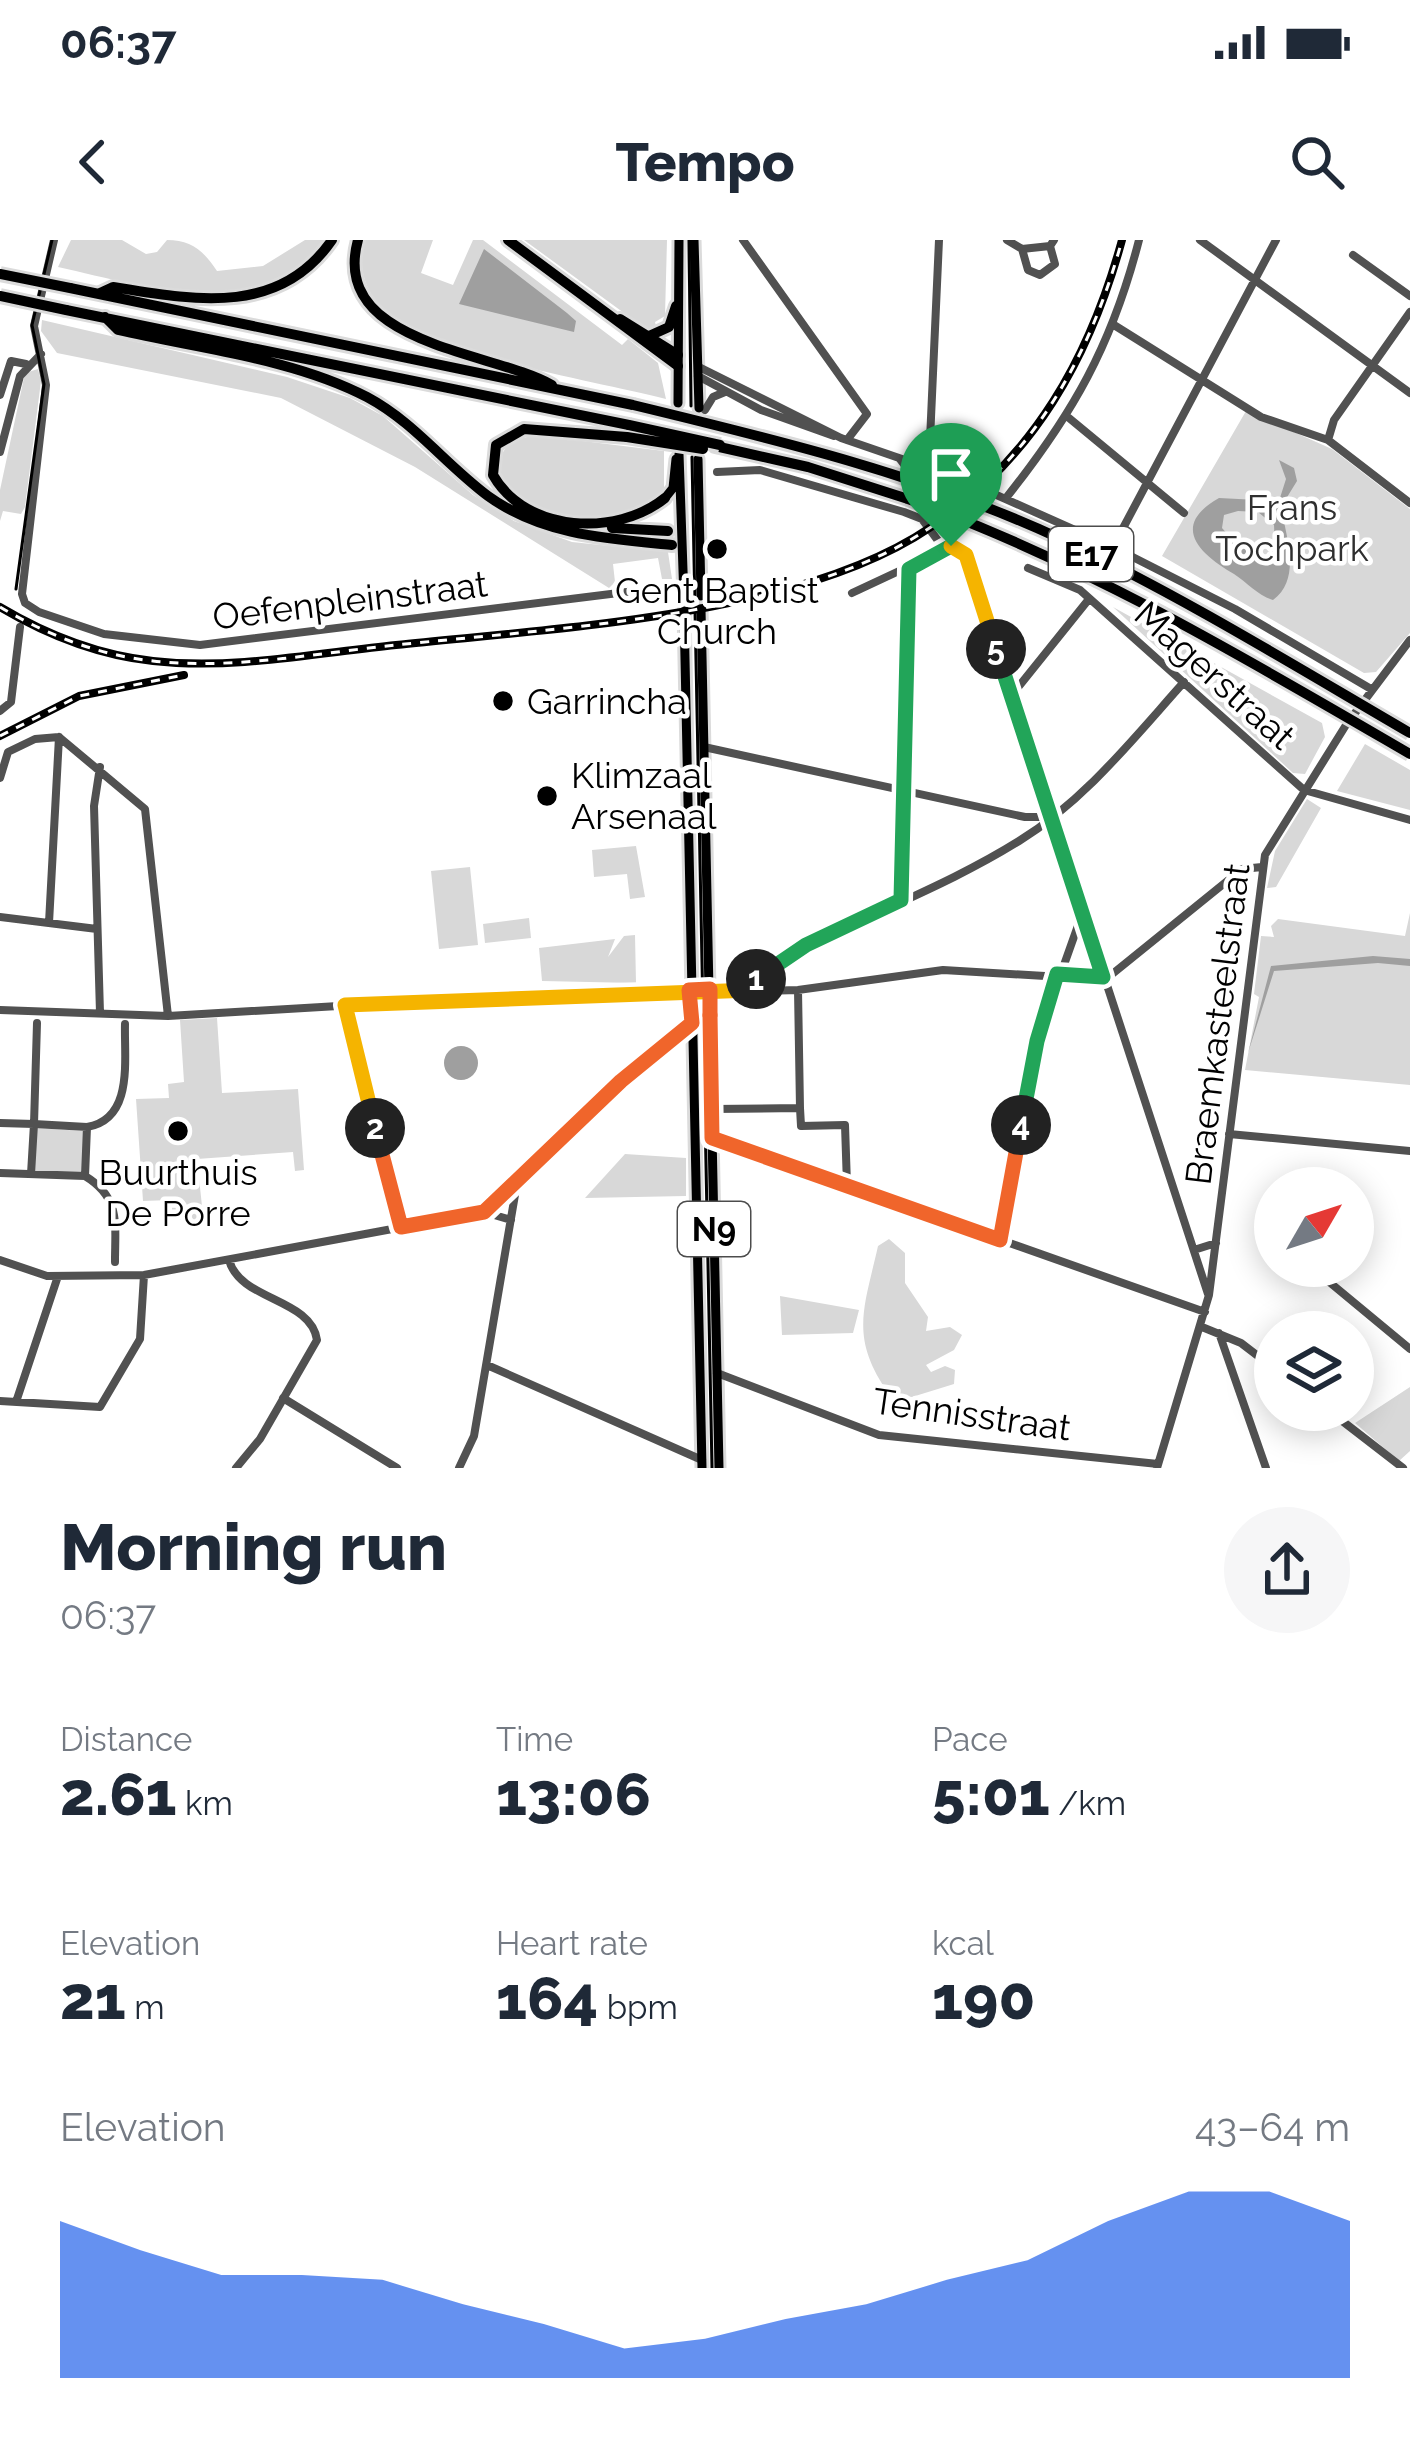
<!DOCTYPE html>
<html lang="en">
<head>
<meta charset="utf-8">
<style>
  body { margin:0; font-family:Raleway,sans-serif; background:#f6f6f7; color:#1f2937; height:100vh; display:flex; flex-direction:column; font-size:45px; white-space:nowrap }
  * { box-sizing:border-box; margin:0 }
  p { font-size:39px; color:#747a83 }
  .icon { flex:none; width:66px; height:66px; fill:none; stroke:currentColor; stroke-width:2; stroke-linecap:round; stroke-linejoin:round }
  .map { position:relative; height:1228px; overflow:hidden }
  .side { display:flex; flex-direction:column; background:#fff; flex:1 }
  .side>* { flex:none }
  .needle { width:78px; rotate:51deg }
  .buttons { position:absolute; left:1254px; top:927px; display:grid; gap:24px }
  .buttons a { display:grid; place-items:center; width:120px; height:120px; border-radius:50%; background:#fff; box-shadow:0 6px 30px #0003; font-size:60px }
  .pin { position:absolute; display:grid; place-items:center; width:102px; height:102px; color:#fff; margin:-123px -51px; border-radius:50% 50% 50% 0; rotate:-45deg; box-shadow:0 0 12px #0007 }
  .pin .icon { rotate:45deg }
  .km { position:absolute; width:60px; height:60px; margin:-30px; border-radius:50%; background:#222; color:#fff; font-size:33px; line-height:60px; text-align:center }
  .round { display:grid; place-items:center; flex:none; width:126px; height:126px; border-radius:63px; background:#f6f6f7 }
  .overview { display:flex; align-items:center; justify-content:space-between; height:204px; padding:0 60px }
  h1 { font-size:66px; font-weight:800; line-height:90px }
  .metrics { display:grid; grid-template-columns:repeat(3,1fr); gap:18px; height:204px; padding:12px 60px }
  .metrics div { display:grid; align-content:center }
  .metrics b { font-size:60px; font-weight:800 }
  .metrics small { font-size:33px; font-weight:400 }
  .metrics p { font-size:33px }
  .chart { height:336px; padding:24px 60px }
  .chart p { display:flex; justify-content:space-between }
  .chart svg { width:100%; height:216px; margin-top:12px; fill:#2563eb; opacity:.7 }
  .status { display:flex; justify-content:space-between; align-items:center; height:84px; padding:0 60px; background:#fff; direction:ltr }
  .status svg { height:33px; fill:currentColor }
  header { display:flex; justify-content:space-between; align-items:center; height:156px; padding:0 60px; background:#fff; font-size:54px; font-weight:800 }
  .map>svg:first-child { display:block }
  .green { fill:#d8d8d8 }
  .water { fill:#9f9f9f; fill-rule:evenodd }
  .lines { fill:none; stroke-linecap:round; stroke-linejoin:round }
  .major-casing { stroke:#dbdbdb; stroke-width:15 }
  .highway-casing { stroke:#dbdbdb; stroke-width:16 }
  .minor { stroke:#515151; stroke-width:8 }
  .major { stroke:#000; stroke-width:9 }
  .highway { stroke:#000; stroke-width:10 }
  .tram { stroke:#000; stroke-width:3 }
  .rail-casing { stroke:#000; stroke-width:8 }
  .rail { stroke:#fff; stroke-width:3; stroke-dasharray:9; stroke-linecap:butt }
  .highway-bridge-casing { stroke:#dbdbdb; stroke-width:16; stroke-linecap:butt }
  .highway-bridge { stroke:#000; stroke-width:10 }
  .split-1-casing { stroke:#fff; stroke-width:24 }
  .split-2-casing { stroke:#fff; stroke-width:24 }
  .split-3-casing { stroke:#fff; stroke-width:24 }
  .split-4-casing { stroke:#fff; stroke-width:24 }
  .split-5-casing { stroke:#fff; stroke-width:24 }
  .split-6-casing { stroke:#fff; stroke-width:24 }
  .split-1 { stroke:#22a559; stroke-width:15 }
  .split-2 { stroke:#f5b400; stroke-width:15 }
  .split-3 { stroke:#f0652b; stroke-width:15 }
  .split-4 { stroke:#f0652b; stroke-width:15 }
  .split-5 { stroke:#22a559; stroke-width:15 }
  .split-6 { stroke:#f5b400; stroke-width:15 }
  .poi-dot { fill:#000; stroke:#fff; stroke-width:4.5 }
  .labels { text-anchor:middle; stroke-width:9; stroke-linejoin:round; paint-order:stroke }
  .shield { fill:#fff; stroke:#4c4c4c; stroke-width:3 }
  .shield-label { font-size:33px; font-weight:bold; fill:#000 }
  .park-label { font-size:36px; fill:#2f2f2f; stroke:#fff }
  .poi-label { font-size:36px; fill:#000; stroke:#fff }
  .street-label { font-size:36px; fill:#000; stroke:#fff }
</style>
</head>
<body>
<div class="status"><b>06:37</b><svg viewBox="0 0 49 12"><path d="M0 12V9h3v3zM5 12V6h3v6zM10 12V3h3v9zM15 12V0h3v12zM26 1h20v11H26zM47 4h2v5h-2z"/></svg></div>
<header><svg class="icon" aria-label="back" viewBox="0 0 24 24"><path d="M15 5l-7 7 7 7"/></svg>Tempo<svg class="icon" aria-label="search" viewBox="0 0 24 24"><circle cx="10" cy="10" r="6"/><path d="M15 15l6 6"/></svg></header>
<div class="map">
<svg width="1410" height="1228" viewBox="0 0 1410 1228">
  <rect width="100%" height="100%" fill="#fff"/>
  <path class="green" d="M 71,0 L 122,0 L 146,14 L 157,12 L 167,0 C 191,0 204,11 217,31 L 263,26 L 305,0 L 324,0 C 260,87 146,46 58,27 Z
    M 365,0 L 433,0 L 421,33 L 453,45 L 473,0 L 483,0 L 622,105 L 628,99 L 658,123 L 666,159 C 591,140 449,118 390,74 C 366,57 356,27 365,0 Z
    M 524,0 L 667,0 L 665,76 L 655,82 L 657,90 L 650,92 Z
    M 42,80 L 287,137 L 350,158 L 383,176 L 473,255 L 514,281 L 572,302 L 668,312 L 672,339 L 662,339 L 658,318 L 613,324 L 615,342 L 609,348 L 415,227 L 281,158 L 57,113 L 41,91 Z
    M 38,129 L 41,141 L 25,267 L 21,274 L 3,271 L 0,281 L 0,250 L 25,133 Z
    M 1246,171 L 1332,209 L 1410,269 L 1410,393 L 1376,432 L 1364,433 L 1162,316 Z
    M 534,195 L 664,211 L 664,255 C 611,285 551,288 503,242 L 498,221 L 509,202 Z
    M 1113,367 L 1322,483 L 1325,497 L 1305,534 L 1293,533 Z
    M 1365,504 L 1410,530 L 1410,570 L 1337,551 Z
    M 1307,559 L 1321,568 L 1276,647 L 1267,648 L 1275,611 Z
    M 636,606 L 645,657 L 630,659 L 627,634 L 594,637 L 592,610 Z
    M 470,627 L 478,705 L 439,709 L 431,631 Z
    M 1410,673 L 1410,845 L 1245,830 L 1259,757 L 1254,754 L 1261,696 L 1274,697 L 1271,686 L 1278,679 L 1405,696 Z
    M 529,678 L 531,698 L 485,703 L 483,684 Z
    M 635,695 L 636,743 L 542,741 L 539,708 L 615,699 L 608,717 L 624,696 Z
    M 217,778 L 222,853 L 298,849 L 304,930 L 295,931 L 293,912 L 197,919 L 204,985 L 173,978 L 171,960 L 143,961 L 136,859 L 169,858 L 168,844 L 184,842 L 180,780 Z
    M 35,888 L 83,891 L 83,934 L 33,932 Z
    M 625,914 L 686,918 L 686,956 L 585,958 Z
    M 889,999 L 905,1013 L 905,1043 L 928,1077 L 926,1091 L 950,1087 L 962,1095 L 954,1110 L 926,1125 L 931,1132 L 945,1126 L 955,1130 L 954,1144 L 912,1157 L 889,1154 C 849,1097 864,1069 878,1006 Z
    M 780,1056 L 859,1070 L 853,1093 L 782,1095 Z
    M 1410,1147 L 1410,1211 L 1399,1221 L 1355,1183 Z"/>
  <path class="water" d="M 484,9 L 567,73 L 576,81 L 574,92 L 459,64 Z
    M 1279,220 L 1294,228 L 1297,241 L 1281,267 C 1286,296 1302,339 1273,360 C 1257,355 1248,343 1234,334 C 1202,315 1168,287 1219,258 L 1279,261 L 1286,239 ZM 1238,271 L 1258,272 L 1274,285 L 1275,306 L 1264,319 L 1236,304 L 1222,288 L 1224,275 Z
    M 1373,716 L 1410,719 L 1410,726 L 1378,723 L 1274,731 L 1248,813 L 1271,726 Z
    M444 823a17 17 0 1 1 34 0a17 17 0 1 1-34 0Z"/>
  <g class="lines">
    <g class="major-casing">
      <path id="major" d="M 694,0 L 699,168
        M 678,163 L 679,0
        M 679,214 L 684,359
        M 698,219 L 701,356
        M 665,258 L 673,248 L 676,219
        M 701,369 L 719,1228
        M 684,371 L 702,1228"/>
    </g>
    <g class="highway-casing">
      <path id="highway" d="M 358,0 C 329,105 493,111 552,145
        M 508,0 L 678,126
        M 70,48 L 633,165
        M 100,53 L 113,47 C 193,60 279,77 332,0
        M 66,70 L 629,185
        M 105,77 L 118,90 C 199,109 292,118 367,157 C 414,182 445,224 488,256 C 542,295 608,299 672,305
        M 620,79 L 678,115
        M 649,96 L 669,87 L 676,66
        M 627,197 L 524,189 L 496,205 L 493,235 C 526,293 617,297 665,258
        M 715,206 L 808,227 L 908,259
        M 612,288 L 668,291"/>
    </g>
    <path class="minor" d="M 54,0 L 34,86 L 46,145 L 22,354 L 25,363 L 39,372 L 104,394 L 200,405 L 683,345
      M 743,0 L 867,174 L 847,200
      M 1007,0 L 1022,9 L 1050,6 L 1054,0
      M 1200,0 L 1410,153
      M 1022,9 L 1028,30 L 1040,35 L 1055,24 L 1050,6
      M 1353,15 L 1410,56
      M 1114,85 L 1261,177 L 1328,200 L 1410,263
      M 699,127 L 841,198 L 963,240 L 1113,307 L 1235,369 L 1371,449
      M 698,136 L 761,170 L 834,196
      M 0,155 L 11,121 L 26,124
      M 705,170 L 713,157 L 725,152
      M 1069,178 L 1184,273
      M 1328,200 L 1334,180 L 1410,72
      M 0,212 L 20,136 L 41,114
      M 900,219 L 947,281 L 951,306
      M 907,219 L 930,200 L 939,0
      M 717,232 L 760,230 L 904,272 L 922,279 L 945,310
      M 1006,258 C 1073,174 1112,105 1139,0
      M 951,306 L 962,310 L 968,320 L 1208,1054
      M 1113,307 L 1276,0
      M 1028,328 L 1080,350 L 1304,550 L 1410,580
      M 852,353 L 944,310
      M 1011,456 L 1089,359
      M 0,471 L 11,462 L 20,387
      M 59,497 L 145,569 L 168,776
      M 704,507 L 1025,577 L 1049,577
      M 100,527 L 94,566 L 100,773
      M 0,538 L 8,512 L 35,499 L 59,497
      M 901,660 L 909,330
      M 0,677 L 97,689
      M 49,683 L 59,497
      M 752,750 L 757,735 C 841,683 936,653 1019,601 C 1085,560 1132,500 1184,442
      M 798,750 L 800,868
      M 345,765 L 401,987
      M 0,770 L 168,776 L 473,758 L 798,750 L 943,730 L 1095,739 L 1111,735 L 1242,629 L 1262,627
      M 712,869 L 800,868 L 801,886 L 845,885 L 847,945
      M 0,883 L 34,884 L 37,783
      M 1229,894 L 1410,911
      M 712,898 L 1205,1072
      M 0,933 L 85,936
      M 31,934 L 34,884 L 87,887
      M 484,972 L 511,980
      M 1000,1000 L 1037,801 L 1081,677
      M 1194,1010 L 1216,1003
      M 0,1020 L 47,1036 L 144,1035 L 484,972 L 621,841 L 692,783
      M 229,1020 C 240,1061 311,1058 317,1100 L 260,1199 L 236,1228
      M 115,1022 C 115,983 121,958 85,936 L 87,887 C 134,879 124,820 125,784
      M 1322,1036 L 1410,1109
      M 1202,1087 L 1241,1103 L 1275,1129
      M 1219,1093 L 1266,1228
      M 487,1125 L 702,1220
      M 717,1133 L 879,1195 L 1158,1224
      M 283,1158 L 397,1228
      M 0,1161 L 100,1167 L 140,1099 L 144,1035
      M 16,1162 L 58,1036
      M 1328,1170 L 1403,1228
      M 459,1228 L 474,1196 L 517,943
      M 1157,1228 L 1209,1055 L 1265,615 L 1346,485 L 1410,400"/>
    <use href="#major" class="major"/>
    <use href="#highway" class="highway"/>
    <path class="tram" d="M 689,0 L 691,166
      M 692,217 L 712,1228
      M 16,349 L 44,144 L 32,85 L 52,0"/>
    <g class="rail-casing">
      <path id="rail" d="M 0,367 C 47,395 98,415 153,421 C 233,430 317,413 396,405 C 555,388 799,377 931,287 C 1034,218 1090,117 1122,0
        M 0,496 L 79,456 L 184,435"/>
    </g>
    <use href="#rail" class="rail"/>
    <g class="highway-bridge-casing">
      <path id="highway-bridge" d="M 0,34 L 70,48
        M 0,56 L 66,70
        M 633,165 C 778,200 923,235 1059,298 C 1180,355 1295,426 1410,493
        M 629,185 L 720,205
        M 627,197 L 703,209
        M 908,259 C 1086,323 1247,419 1410,514"/>
    </g>
    <use href="#highway-bridge" class="highway-bridge"/>
  </g>
  <g class="lines">
    <g class="split-1-casing">
      <path id="split-1" d="M 756,739 L 806,705 L 901,660 L 909,329 L 951,306"/>
    </g>
    <g class="split-2-casing">
      <path id="split-2" d="M 375,888 L 345,765 L 752,750 L 756,739"/>
    </g>
    <g class="split-3-casing">
      <path id="split-3" d="M 375,888 L 401,987 L 484,972 L 621,841 L 692,783 L 689,750 L 710,749 L 710,775"/>
    </g>
    <g class="split-4-casing">
      <path id="split-4" d="M 710,775 L 712,898 L 1000,1000 L 1021,885"/>
    </g>
    <g class="split-5-casing">
      <path id="split-5" d="M 996,409 L 1103,737 L 1057,734 L 1037,801 L 1021,885"/>
    </g>
    <g class="split-6-casing">
      <path id="split-6" d="M 951,306 L 966,315 L 996,409"/>
    </g>
    <use href="#split-1" class="split-1"/>
    <use href="#split-2" class="split-2"/>
    <use href="#split-3" class="split-3"/>
    <use href="#split-4" class="split-4"/>
    <use href="#split-5" class="split-5"/>
    <use href="#split-6" class="split-6"/>
  </g>
  <g class="poi-dot">
    <circle cx="717" cy="309" r="12"/>
    <circle cx="503" cy="461" r="12"/>
    <circle cx="547" cy="556" r="12"/>
    <circle cx="178" cy="891" r="12"/>
  </g>
  <g class="labels">
    <g class="shield">
      <rect x="1049" y="287" width="84" height="54" rx="9"/>
      <rect x="678" y="962" width="72" height="54" rx="9"/>
    </g>
    <g class="shield-label">
      <text x="1091" y="326">E17</text>
      <text x="714" y="1001">N9</text>
    </g>
    <g class="park-label">
      <text x="1292" y="280">Frans<tspan x="1292" dy="41">Tochpark</tspan></text>
    </g>
    <g class="poi-label">
      <text x="717" y="363">Gent Baptist<tspan x="717" dy="41">Church</tspan></text>
      <text x="527" y="474" text-anchor="start">Garrincha</text>
      <text x="571" y="548" text-anchor="start">Klimzaal<tspan x="571" dy="41">Arsenaal</tspan></text>
      <text x="178" y="945">Buurthuis<tspan x="178" dy="41">De Porre</tspan></text>
    </g>
    <g class="street-label">
      <text transform="translate(350 360) rotate(-7)" y="13">Oefenpleinstraat</text>
      <text transform="translate(1215 435) rotate(42)" y="13">Magerstraat</text>
      <text transform="translate(1217 784) rotate(-83)" y="13">Braemkasteelstraat</text>
      <text transform="translate(972 1174) rotate(8)" y="13">Tennisstraat</text>
    </g>
  </g>
</svg>
<div class="buttons">
<a><svg class="needle" viewBox="-14 -14 28 28"><path d="M0-13l5 13h-10z" fill="#e53935"/><path d="M0 13l5-13h-10z" fill="#747a83"/></svg></a>
<a><svg class="icon" aria-label="layers" viewBox="0 0 24 24"><path d="M12 4l9 5-9 5-9-5zM3 14l9 5 9-5"/></svg></a>
</div>
<div class="pin" style="left:951px;top:306px;background:#1e9e55"><svg class="icon" aria-label="arrive" viewBox="0 0 24 24"><path d="M6 21V4h12l-3 4 3 4H6"/></svg></div>
<b class="km" style="left:756px;top:739px">1</b>
<b class="km" style="left:375px;top:888px">2</b>
<b class="km" style="left:1021px;top:885px">4</b>
<b class="km" style="left:996px;top:409px">5</b>
</div>
<section class="side">
<div class="overview"><div><h1>Morning run</h1><p>06:37</p></div><a class="round"><svg class="icon" aria-label="share" viewBox="0 0 24 24"><path d="M12 15V3M7 8l5-5 5 5M5 13v7h14v-7"/></svg></a></div>
<div class="metrics">
<div><p>Distance</p><b>2.61<small> km</small></b></div>
<div><p>Time</p><b>13:06</b></div>
<div><p>Pace</p><b>5:01<small> /km</small></b></div>
</div>
<div class="metrics">
<div><p>Elevation</p><b>21<small> m</small></b></div>
<div><p>Heart rate</p><b>164<small> bpm</small></b></div>
<div><p>kcal</p><b>190</b></div>
</div>
<div class="chart"><p><span>Elevation</span>43–64 m</p>
<svg viewBox="0 0 160 44" preserveAspectRatio="none"><path d="M0 44V12L10 18L20 23L30 23L40 24L50 29L60 33L70 38L80 36L90 32L100 29L110 24L120 20L130 12L140 6L150 6L160 12V44z"/></svg>
</div>
</section>
</body>
</html>
